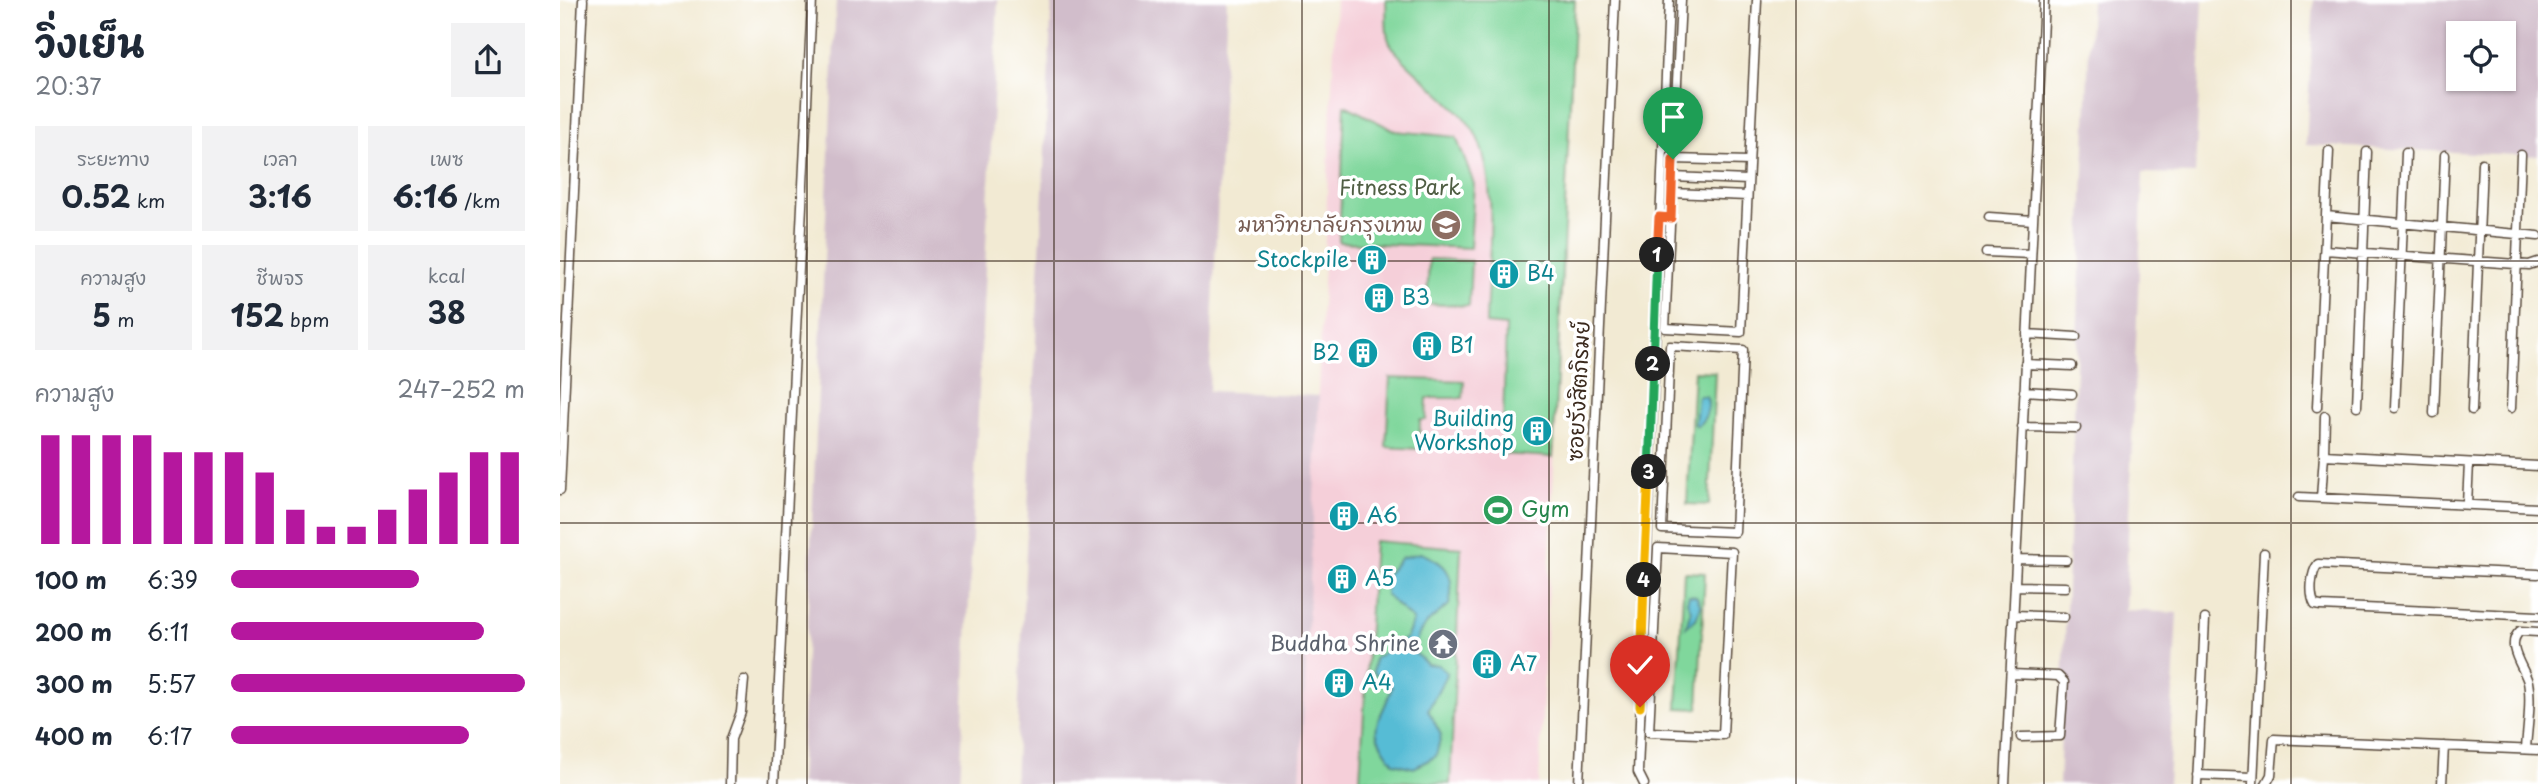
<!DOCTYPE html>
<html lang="th">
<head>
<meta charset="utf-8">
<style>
  body { margin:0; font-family:"Playpen Sans","Playpen Sans Thai",sans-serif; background:#f2f2f3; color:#1f2937; height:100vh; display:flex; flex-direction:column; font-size:26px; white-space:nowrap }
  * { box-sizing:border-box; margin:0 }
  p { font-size:23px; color:#747a83 }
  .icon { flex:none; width:38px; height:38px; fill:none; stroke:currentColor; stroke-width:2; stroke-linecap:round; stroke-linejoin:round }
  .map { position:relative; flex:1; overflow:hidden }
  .panel { display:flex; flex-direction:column; background:#fff; width:560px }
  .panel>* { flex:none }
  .tools { position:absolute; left:1886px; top:21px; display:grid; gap:14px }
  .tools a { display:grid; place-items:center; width:70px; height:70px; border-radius:0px; background:#fff; box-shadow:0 2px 5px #0004; font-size:35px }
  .pin { position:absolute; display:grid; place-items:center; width:60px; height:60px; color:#fff; margin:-72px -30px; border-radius:50% 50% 50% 0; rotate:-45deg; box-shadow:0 0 7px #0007 }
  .pin .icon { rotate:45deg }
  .km { position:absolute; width:35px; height:35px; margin:-18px; border-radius:50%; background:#222; color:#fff; font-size:19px; line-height:35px; text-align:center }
  .round { display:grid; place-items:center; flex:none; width:74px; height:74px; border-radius:0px; background:#f2f2f3 }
  .overview { display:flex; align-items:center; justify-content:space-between; height:119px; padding:0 35px }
  h1 { font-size:38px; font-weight:700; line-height:52px }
  .figures { display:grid; grid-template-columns:repeat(3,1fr); gap:10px; height:119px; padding:7px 35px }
  .figures div { display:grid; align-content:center; border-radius:0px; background:#f2f2f3; text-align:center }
  .figures b { font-size:30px; font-weight:700 }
  .figures small { font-size:19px; font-weight:400 }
  .figures p { font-size:19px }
  .chart { height:196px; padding:14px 35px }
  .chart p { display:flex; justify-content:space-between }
  .chart svg { width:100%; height:126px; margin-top:7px; stroke:#b5179e; stroke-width:6 }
  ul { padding:0 35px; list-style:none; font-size:23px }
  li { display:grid; grid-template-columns:112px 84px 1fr; align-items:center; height:52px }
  li i { height:18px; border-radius:9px; background:#b5179e }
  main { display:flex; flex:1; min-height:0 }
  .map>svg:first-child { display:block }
  .built { fill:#f5cfd9 }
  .industrial { fill:#d1bdcb; fill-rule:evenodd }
  .green { fill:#80d79c; stroke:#5e805d; stroke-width:2 }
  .water { fill:#57bcd5; stroke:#49737a; stroke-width:2 }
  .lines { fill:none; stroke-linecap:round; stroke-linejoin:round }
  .street-casing { stroke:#564739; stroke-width:11 }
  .street { stroke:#fff; stroke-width:8 }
  .split-1-casing { stroke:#fff; stroke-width:14 }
  .split-2-casing { stroke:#fff; stroke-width:14 }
  .split-3-casing { stroke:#fff; stroke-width:14 }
  .split-4-casing { stroke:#fff; stroke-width:14 }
  .split-5-casing { stroke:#fff; stroke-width:14 }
  .split-1 { stroke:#f0652b; stroke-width:9 }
  .split-2 { stroke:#22a559; stroke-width:9 }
  .split-3 { stroke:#22a559; stroke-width:9 }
  .split-4 { stroke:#f5b400; stroke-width:9 }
  .split-5 { stroke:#f5b400; stroke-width:9 }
  .grid { fill:none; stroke:#3b2a1e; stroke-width:2; stroke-opacity:0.55 }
  .labels { text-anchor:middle; stroke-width:7; stroke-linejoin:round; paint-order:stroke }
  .park-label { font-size:21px; fill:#505e44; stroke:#fff }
  .education-label { font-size:21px; fill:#785e54; stroke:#fff; text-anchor:end }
  .culture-label { font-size:21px; fill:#0d838f; stroke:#fff; text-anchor:start }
  .street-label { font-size:21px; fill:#3b2a1e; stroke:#fff }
  .leisure-label { font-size:21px; fill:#27864d; stroke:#fff; text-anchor:start }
  .worship-label { font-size:21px; fill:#5b616d; stroke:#fff; text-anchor:end }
</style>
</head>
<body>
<main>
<section class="panel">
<div class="overview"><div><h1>วิ่งเย็น</h1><p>20:37</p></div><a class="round"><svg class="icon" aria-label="share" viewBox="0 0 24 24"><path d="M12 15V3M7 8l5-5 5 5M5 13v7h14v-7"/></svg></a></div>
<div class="figures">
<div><p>ระยะทาง</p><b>0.52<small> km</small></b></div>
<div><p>เวลา</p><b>3:16</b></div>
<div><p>เพซ</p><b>6:16<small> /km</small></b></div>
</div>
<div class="figures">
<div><p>ความสูง</p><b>5<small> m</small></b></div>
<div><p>ชีพจร</p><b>152<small> bpm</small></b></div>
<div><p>kcal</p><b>38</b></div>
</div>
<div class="chart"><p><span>ความสูง</span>247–252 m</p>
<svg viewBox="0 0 160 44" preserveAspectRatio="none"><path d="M5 44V6M15 44V6M25 44V6M35 44V6M45 44V12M55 44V12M65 44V12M75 44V19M85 44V32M95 44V38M105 44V38M115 44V32M125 44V25M135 44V19M145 44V12M155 44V12"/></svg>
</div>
<ul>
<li><b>100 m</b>6:39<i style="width:64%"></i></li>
<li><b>200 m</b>6:11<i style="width:86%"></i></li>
<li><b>300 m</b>5:57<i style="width:100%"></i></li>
<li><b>400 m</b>6:17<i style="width:81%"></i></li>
</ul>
</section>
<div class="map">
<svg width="1978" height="784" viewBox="0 0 1978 784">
  <rect width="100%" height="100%" fill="#fff"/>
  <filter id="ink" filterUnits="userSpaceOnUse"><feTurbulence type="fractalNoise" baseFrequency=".0143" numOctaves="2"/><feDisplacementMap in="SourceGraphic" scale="14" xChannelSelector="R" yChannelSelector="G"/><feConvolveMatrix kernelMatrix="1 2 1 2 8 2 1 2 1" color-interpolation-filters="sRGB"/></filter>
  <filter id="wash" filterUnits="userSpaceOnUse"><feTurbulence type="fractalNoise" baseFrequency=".00686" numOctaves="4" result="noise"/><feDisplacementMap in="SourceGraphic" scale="28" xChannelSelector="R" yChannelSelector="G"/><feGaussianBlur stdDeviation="1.57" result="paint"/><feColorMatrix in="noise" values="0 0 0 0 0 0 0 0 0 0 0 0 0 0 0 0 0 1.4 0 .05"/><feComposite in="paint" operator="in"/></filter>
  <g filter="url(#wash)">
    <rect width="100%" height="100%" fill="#f2ead3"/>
    <path class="built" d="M 776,0 L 1016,0 L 979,784 L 740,784 Z"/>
    <path class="industrial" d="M 276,0 L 438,0 L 400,784 L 240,784 Z
      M 492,0 L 667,0 L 649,391 L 759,396 L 740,784 L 455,784 Z
      M 1531,0 L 1643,0 L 1635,174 L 1583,173 L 1565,610 L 1617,613 L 1608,784 L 1499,784 Z
      M 1754,0 L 1978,0 L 1978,156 L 1746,145 ZM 1899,33 L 1944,33 L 1944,79 L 1899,79 Z"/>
    <path class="green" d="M 826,0 L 1015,0 L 993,457 L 942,454 L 946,326 L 926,324 C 927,268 940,188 917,137 C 902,103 834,62 828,38 C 825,27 827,11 826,0 Z
      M 785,105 L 835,131 L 896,137 L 914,184 L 910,248 L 779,242 Z
      M 869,259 L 911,261 L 909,306 L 867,304 Z
      M 1134,371 L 1155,372 L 1149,505 L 1127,504 Z
      M 830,378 L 904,381 L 903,398 L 867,398 L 866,420 L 860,420 L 859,449 L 826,447 Z
      M 814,541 L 901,548 L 890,784 L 800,779 Z
      M 1124,572 L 1145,573 L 1138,709 L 1117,708 Z"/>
    <path class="water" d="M 1138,396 L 1146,396 C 1151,405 1146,420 1137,426 L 1135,424 Z
      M 860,553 C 888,563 896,576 889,605 C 870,620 857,627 854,652 L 867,664 L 878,665 L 887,673 L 868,710 L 881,735 L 876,756 L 854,768 L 834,763 C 803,724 820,727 832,687 L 813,672 L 814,659 L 847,637 L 853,620 L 826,595 L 826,575 L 841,558 Z
      M 1129,595 L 1136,596 L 1141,606 L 1136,619 L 1126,627 L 1131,610 L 1127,602 Z"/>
  </g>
  <g filter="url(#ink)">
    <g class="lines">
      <g class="street-casing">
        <path id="street" d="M 1121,0 L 1105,328 L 1181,332 L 1197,0
          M 1113,159 L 1189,161
          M 1112,177 L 1188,180
          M 1112,193 L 1187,196
          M 1766,216 L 1978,236
          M 1429,217 L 1473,220
          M 1765,250 L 1969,265 L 1978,262
          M 1426,252 L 1471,254
          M 1467,334 L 1516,337
          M 1110,346 L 1183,350 L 1175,532 L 1102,529 Z
          M 1465,364 L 1512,366
          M 1464,391 L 1512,394
          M 1797,406 L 1807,152
          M 1757,407 L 1769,151
          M 1835,408 L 1846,153
          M 1951,408 L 1961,155
          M 1912,410 L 1922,163
          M 1874,413 L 1885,155
          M 1462,427 L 1516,428
          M 1764,455 L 1765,416
          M 0,490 L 23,0
          M 1739,497 L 1978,508
          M 1761,498 L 1764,455 L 1978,466
          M 1907,504 L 1909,463
          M 1098,548 L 1172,552 L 1163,735 L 1089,732 Z
          M 1456,559 L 1506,560
          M 1978,574 L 1758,564 C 1751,573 1749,595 1755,605 L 1761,606 L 1978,616
          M 1455,586 L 1505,587
          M 1454,615 L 1504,617
          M 1451,674 L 1498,676 L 1504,682 L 1500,736 L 1461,737
          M 1966,749 C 1967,729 1972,702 1968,682 C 1964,667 1944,645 1960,631 L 1978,632
          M 1637,775 L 1693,777
          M 170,784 L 171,739 L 181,712 L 184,680
          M 214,784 L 252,0
          M 1019,784 L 1055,0
          M 1084,784 L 1078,772 L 1109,0
          M 1445,784 L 1484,0
          M 1637,784 L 1645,619
          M 1693,784 L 1704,553
          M 1706,784 L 1711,775 L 1714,739 L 1978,750
          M 1882,784 L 1884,746"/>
      </g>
      <use href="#street" class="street"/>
    </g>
  </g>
  <g class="lines" filter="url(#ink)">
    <g class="split-1-casing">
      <path id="split-1" d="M 1097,255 L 1099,217 L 1111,218 L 1113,159"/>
    </g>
    <g class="split-2-casing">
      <path id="split-2" d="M 1093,364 L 1097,255"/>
    </g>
    <g class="split-3-casing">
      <path id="split-3" d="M 1089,472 L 1093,364"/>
    </g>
    <g class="split-4-casing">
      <path id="split-4" d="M 1084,580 L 1089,472"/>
    </g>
    <g class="split-5-casing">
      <path id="split-5" d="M 1080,707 L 1084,580"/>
    </g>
    <use href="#split-1" class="split-1"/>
    <use href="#split-2" class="split-2"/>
    <use href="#split-3" class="split-3"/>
    <use href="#split-4" class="split-4"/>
    <use href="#split-5" class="split-5"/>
  </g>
  <path class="grid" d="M 247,0 L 247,784M 494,0 L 494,784M 742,0 L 742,784M 989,0 L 989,784M 1236,0 L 1236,784M 1484,0 L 1484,784M 1731,0 L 1731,784M 0,261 L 1978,261M 0,523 L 1978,523"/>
  <defs>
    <g id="university-disc" transform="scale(1.575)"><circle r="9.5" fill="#8d6e63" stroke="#fff"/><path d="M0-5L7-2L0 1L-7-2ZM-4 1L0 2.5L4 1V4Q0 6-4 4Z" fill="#fff"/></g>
    <g id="building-disc" transform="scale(1.575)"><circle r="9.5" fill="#0f9aa8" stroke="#fff"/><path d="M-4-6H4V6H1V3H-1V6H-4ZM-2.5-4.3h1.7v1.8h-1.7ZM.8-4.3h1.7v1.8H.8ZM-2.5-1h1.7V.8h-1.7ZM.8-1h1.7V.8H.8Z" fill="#fff"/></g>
    <g id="stadium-disc" transform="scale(1.575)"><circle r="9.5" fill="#2e9e5b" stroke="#fff"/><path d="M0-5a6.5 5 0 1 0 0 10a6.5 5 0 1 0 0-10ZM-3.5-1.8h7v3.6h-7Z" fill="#fff"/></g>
    <g id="temple-disc" transform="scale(1.575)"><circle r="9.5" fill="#6b7280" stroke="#fff"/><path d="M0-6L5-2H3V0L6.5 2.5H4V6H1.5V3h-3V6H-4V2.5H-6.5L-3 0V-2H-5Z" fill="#fff"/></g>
  </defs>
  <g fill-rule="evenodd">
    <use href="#university-disc" x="886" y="225"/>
    <use href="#building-disc" x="812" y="260"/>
    <use href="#building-disc" x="944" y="274"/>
    <use href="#building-disc" x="819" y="298"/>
    <use href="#building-disc" x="867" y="346"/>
    <use href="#building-disc" x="803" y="353"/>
    <use href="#building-disc" x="977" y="431"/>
    <use href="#stadium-disc" x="938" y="510"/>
    <use href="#building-disc" x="784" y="516"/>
    <use href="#building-disc" x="782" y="579"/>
    <use href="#temple-disc" x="883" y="644"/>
    <use href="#building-disc" x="927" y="664"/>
    <use href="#building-disc" x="779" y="683"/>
  </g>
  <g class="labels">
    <g class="park-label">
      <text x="840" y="195">Fitness Park</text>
    </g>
    <g class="education-label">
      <text x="863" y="232">มหาวิทยาลัยกรุงเทพ</text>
    </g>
    <g class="culture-label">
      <text x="789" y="267" text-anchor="end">Stockpile</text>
      <text x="967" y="281">B4</text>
      <text x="842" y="305">B3</text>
      <text x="890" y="353">B1</text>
      <text x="780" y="360" text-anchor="end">B2</text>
      <text x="954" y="426" text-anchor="end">Building<tspan x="954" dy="24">Workshop</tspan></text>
      <text x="807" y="523">A6</text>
      <text x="805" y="586">A5</text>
      <text x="950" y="671">A7</text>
      <text x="802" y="690">A4</text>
    </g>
    <g class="street-label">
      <text transform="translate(1019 391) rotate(-87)" y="7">ซอยรังสิตภิรมย์</text>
    </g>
    <g class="leisure-label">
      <text x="961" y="517">Gym</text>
    </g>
    <g class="worship-label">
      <text x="860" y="651">Buddha Shrine</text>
    </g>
  </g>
</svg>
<div class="tools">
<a><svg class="icon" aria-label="locate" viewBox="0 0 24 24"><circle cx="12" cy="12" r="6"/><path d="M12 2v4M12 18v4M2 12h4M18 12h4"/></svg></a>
</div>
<div class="pin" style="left:1113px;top:159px;background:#1e9e55"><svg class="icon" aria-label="arrive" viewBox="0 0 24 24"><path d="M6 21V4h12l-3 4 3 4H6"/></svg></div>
<div class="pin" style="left:1080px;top:707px;background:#d93025"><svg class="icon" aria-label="check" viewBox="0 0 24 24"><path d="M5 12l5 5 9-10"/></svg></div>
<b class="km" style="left:1097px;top:255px">1</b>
<b class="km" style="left:1093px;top:364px">2</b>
<b class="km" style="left:1089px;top:472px">3</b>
<b class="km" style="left:1084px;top:580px">4</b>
</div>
</main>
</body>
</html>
